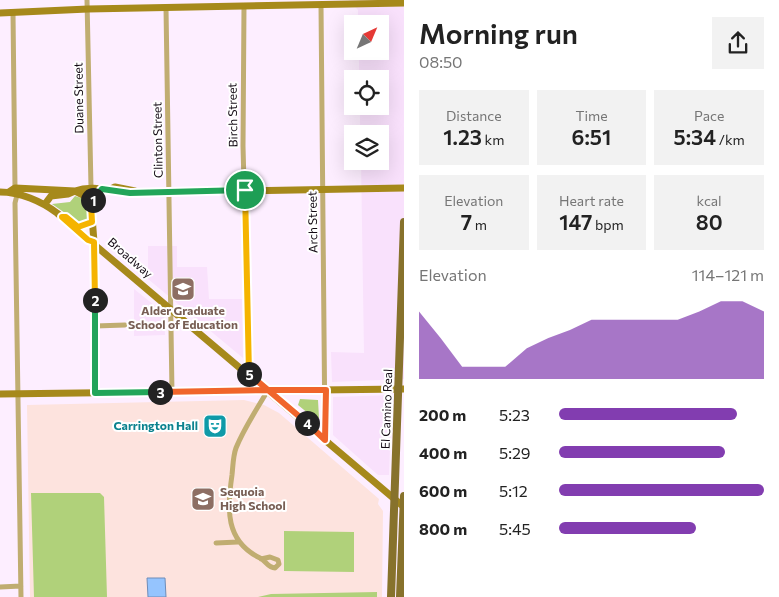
<!DOCTYPE html>
<html lang="en">
<head>
<meta charset="utf-8">
<style>
  body { margin:0; font-family:Commissioner,sans-serif; background:#f2f2f2; color:#222; height:100vh; display:flex; flex-direction:column; font-size:19px; white-space:nowrap }
  * { box-sizing:border-box; margin:0 }
  p { font-size:16px; color:#767676 }
  .icon { flex:none; width:28px; height:28px; fill:none; stroke:currentColor; stroke-width:2; stroke-linecap:round; stroke-linejoin:round }
  .map { position:relative; flex:1; overflow:hidden }
  .panel { display:flex; flex-direction:column; background:#fff; width:375px }
  .panel>* { flex:none }
  .needle { width:32px; rotate:44deg }
  .fabs { position:absolute; left:344px; top:15px; display:grid; gap:10px }
  .fabs a { display:grid; place-items:center; width:45px; height:45px; border-radius:0px; background:#fff; box-shadow:0 5px 20px #0002; font-size:25px }
  .pin { position:absolute; display:grid; place-items:center; width:42px; height:42px; color:#fff; margin:-21px; border:2px solid #fff; border-radius:50%; box-shadow:0 1px 5px #0007 }
  .km { position:absolute; width:25px; height:25px; margin:-12px; border-radius:50%; background:#222; color:#fff; font-size:14px; line-height:25px; text-align:center }
  .round { display:grid; place-items:center; flex:none; width:52px; height:52px; border-radius:0px; background:#f2f2f2 }
  .summary { display:flex; align-items:center; justify-content:space-between; height:85px; padding:0 15px }
  h1 { font-size:28px; font-weight:600; line-height:38px }
  .metrics { display:grid; grid-template-columns:repeat(3,1fr); gap:8px; height:85px; padding:5px 15px }
  .metrics div { display:grid; align-content:center; border-radius:0px; background:#f2f2f2; text-align:center }
  .metrics b { font-size:21px; font-weight:600 }
  .metrics small { font-size:14px; font-weight:400 }
  .metrics p { font-size:14px }
  .chart { height:140px; padding:10px 15px }
  .chart p { display:flex; justify-content:space-between }
  .chart svg { width:100%; height:90px; margin-top:5px; fill:#823db0; opacity:.7 }
  ul { padding:0 15px; list-style:none; font-size:16px }
  li { display:grid; grid-template-columns:80px 60px 1fr; align-items:center; height:38px }
  li i { height:12px; border-radius:6px; background:#823db0 }
  main { display:flex; flex:1; min-height:0 }
  .map>svg:first-child { display:block }
  .built { fill:#f9e1fc }
  .education { fill:#fde3de }
  .green { fill:#b0d17a }
  .water { fill:#95c4fe; stroke:#6e8cb8 }
  .lines { fill:none; stroke-linecap:round; stroke-linejoin:round }
  .street { stroke:#c0ad71; stroke-width:5 }
  .secondary { stroke:#a6891b; stroke-width:7 }
  .primary { stroke:#87722c; stroke-width:8 }
  .split-1-casing { stroke:#fff; stroke-width:10 }
  .split-2-casing { stroke:#fff; stroke-width:10 }
  .split-3-casing { stroke:#fff; stroke-width:10 }
  .split-4-casing { stroke:#fff; stroke-width:10 }
  .split-5-casing { stroke:#fff; stroke-width:10 }
  .split-6-casing { stroke:#fff; stroke-width:10 }
  .split-1 { stroke:#22a559; stroke-width:6 }
  .split-2 { stroke:#f5b400; stroke-width:6 }
  .split-3 { stroke:#22a559; stroke-width:6 }
  .split-4 { stroke:#f0652b; stroke-width:6 }
  .split-5 { stroke:#f0652b; stroke-width:6 }
  .split-6 { stroke:#f5b400; stroke-width:6 }
  .labels { text-anchor:middle; stroke-width:4; stroke-linejoin:round; paint-order:stroke }
  .street-label { font-size:12px; fill:#130a14; stroke:#fff }
  .education-label { font-size:12px; font-weight:bold; fill:#785e54; stroke:#fff }
  .culture-label { font-size:12px; font-weight:bold; fill:#0d838f; stroke:#fff; text-anchor:end }
</style>
</head>
<body>
<main>
<div class="map">
<svg width="404" height="597" viewBox="0 0 404 597">
  <rect width="100%" height="100%" fill="#fdeeff"/>
  <path class="built" d="M 349,0 L 404,0 L 404,379 L 332,382 L 331,352 L 364,353 L 361,161 L 380,161 L 380,134 L 360,134 L 360,106 L 380,106 L 380,79 L 359,79 L 359,51 L 380,51 L 380,24 L 358,24 L 358,10 Z
    M 148,246 L 177,246 L 177,267 L 207,267 L 209,299 L 242,299 L 243,358 L 148,279 Z
    M 134,289 L 164,313 L 165,335 L 134,336 Z
    M 392,395 L 389,475 L 378,475 L 333,435 L 333,397 Z"/>
  <path class="education" d="M 244,400 L 264,405 L 279,413 L 379,499 L 378,504 L 383,511 L 382,597 L 30,597 L 27,405 Z"/>
  <path class="green" d="M 75,196 L 84,199 C 88,205 91,214 87,221 L 81,224 L 52,204 L 70,202 Z
    M 300,399 L 318,400 L 319,418 L 315,419 L 298,405 Z
    M 31,493 L 100,493 L 104,497 L 107,597 L 34,597 Z
    M 284,531 L 354,532 L 354,572 L 284,571 Z
    M 377,592 L 377,597 L 258,597 L 271,594 Z"/>
  <path class="water" d="M 147,578 L 165,578 L 166,597 L 148,597 Z"/>
  <g class="lines">
    <path class="street" d="M 87,0 L 91,187
      M 321,5 L 325,440
      M 244,6 L 243,146 L 249,373
      M 166,8 L 172,392
      M 13,13 L 15,188
      M 17,195 L 15,203 L 21,597
      M 94,242 L 95,393
      M 95,326 L 125,325
      M 216,543 L 238,542
      M 261,559 L 270,557 L 278,560 L 279,564 L 275,568 C 268,568 266,561 260,558 C 225,541 227,509 232,475 C 233,466 233,456 236,448 C 244,428 257,409 268,390
      M 0,587 L 21,586"/>
    <path class="secondary" d="M 0,13 L 88,9 L 404,3
      M 109,190 L 115,187 L 135,191
      M 0,192 C 20,192 41,201 57,213 L 404,507
      M 9,192 L 15,188 L 75,191 C 94,184 110,192 129,193 L 404,188
      M 45,204 L 51,196 L 68,194 L 75,191 L 85,196 L 91,204
      M 74,224 L 81,227 L 92,222
      M 94,242 L 91,204 L 102,189
      M 0,394 L 404,389"/>
    <path class="primary" d="M 391,597 L 404,222
      M 400,597 L 404,496"/>
  </g>
  <g class="lines">
    <g class="split-1-casing">
      <path id="split-1" d="M 93,200 L 102,189 L 130,193 L 245,190"/>
    </g>
    <g class="split-2-casing">
      <path id="split-2" d="M 93,200 L 91,204 L 92,222 L 78,227 L 66,217 L 62,217 L 88,240 L 94,242 L 95,300"/>
    </g>
    <g class="split-3-casing">
      <path id="split-3" d="M 95,300 L 95,393 L 160,392"/>
    </g>
    <g class="split-4-casing">
      <path id="split-4" d="M 160,392 L 268,390 L 307,423"/>
    </g>
    <g class="split-5-casing">
      <path id="split-5" d="M 249,374 L 268,390 L 326,390 L 325,440 L 307,423"/>
    </g>
    <g class="split-6-casing">
      <path id="split-6" d="M 245,190 L 249,374"/>
    </g>
    <use href="#split-1" class="split-1"/>
    <use href="#split-2" class="split-2"/>
    <use href="#split-3" class="split-3"/>
    <use href="#split-4" class="split-4"/>
    <use href="#split-5" class="split-5"/>
    <use href="#split-6" class="split-6"/>
  </g>
  <defs>
    <g id="university-square" transform="scale(1.25)"><rect x="-9" y="-9" width="18" height="18" rx="4" fill="#8d6e63" stroke="#fff"/><path d="M0-5L7-2L0 1L-7-2ZM-4 1L0 2.5L4 1V4Q0 6-4 4Z" fill="#fff"/></g>
    <g id="theatre-square" transform="scale(1.25)"><rect x="-9" y="-9" width="18" height="18" rx="4" fill="#0f9aa8" stroke="#fff"/><path d="M-5-5.5Q0-4 5-5.5V0Q5 5 0 6Q-5 5-5 0ZM-3.3-2.5H-1v1.5H-3.3ZM1-2.5H3.3v1.5H1ZM-2.8 1Q0 5.5 2.8 1Z" fill="#fff"/></g>
    <g id="school-square" transform="scale(1.25)"><rect x="-9" y="-9" width="18" height="18" rx="4" fill="#8d6e63" stroke="#fff"/><path d="M0-5L7-2L0 1L-7-2ZM-4 1L0 2.5L4 1V4Q0 6-4 4Z" fill="#fff"/></g>
  </defs>
  <g fill-rule="evenodd">
    <use href="#university-square" x="183" y="289"/>
    <use href="#theatre-square" x="215" y="426"/>
    <use href="#school-square" x="203" y="499"/>
  </g>
  <g class="labels">
    <g class="street-label">
      <text transform="translate(79 98) rotate(-91)" y="4">Duane Street</text>
      <text transform="translate(233 115) rotate(-91)" y="4">Birch Street</text>
      <text transform="translate(158 140) rotate(-91)" y="4">Clinton Street</text>
      <text transform="translate(313 222) rotate(-91)" y="4">Arch Street</text>
      <text transform="translate(130 258) rotate(41)" y="4">Broadway</text>
      <text transform="translate(387 409) rotate(-88)" y="4">El Camino Real</text>
    </g>
    <g class="education-label">
      <text x="183" y="315">Alder Graduate<tspan x="183" dy="14">School of Education</tspan></text>
      <text x="220" y="496" text-anchor="start">Sequoia<tspan x="220" dy="14">High School</tspan></text>
    </g>
    <g class="culture-label">
      <text x="198" y="430">Carrington Hall</text>
    </g>
  </g>
</svg>
<div class="fabs">
<a><svg class="needle" viewBox="-14 -14 28 28"><path d="M0-13l5 13h-10z" fill="#e53935"/><path d="M0 13l5-13h-10z" fill="#767676"/></svg></a>
<a><svg class="icon" aria-label="locate" viewBox="0 0 24 24"><circle cx="12" cy="12" r="6"/><path d="M12 2v4M12 18v4M2 12h4M18 12h4"/></svg></a>
<a><svg class="icon" aria-label="layers" viewBox="0 0 24 24"><path d="M12 4l9 5-9 5-9-5zM3 14l9 5 9-5"/></svg></a>
</div>
<div class="pin" style="left:245px;top:190px;background:#1e9e55"><svg class="icon" aria-label="arrive" viewBox="0 0 24 24"><path d="M6 21V4h12l-3 4 3 4H6"/></svg></div>
<b class="km" style="left:93px;top:200px">1</b>
<b class="km" style="left:95px;top:300px">2</b>
<b class="km" style="left:160px;top:392px">3</b>
<b class="km" style="left:307px;top:423px">4</b>
<b class="km" style="left:249px;top:374px">5</b>
</div>
<section class="panel">
<div class="summary"><div><h1>Morning run</h1><p>08:50</p></div><a class="round"><svg class="icon" aria-label="share" viewBox="0 0 24 24"><path d="M12 15V3M7 8l5-5 5 5M5 13v7h14v-7"/></svg></a></div>
<div class="metrics">
<div><p>Distance</p><b>1.23<small> km</small></b></div>
<div><p>Time</p><b>6:51</b></div>
<div><p>Pace</p><b>5:34<small> /km</small></b></div>
</div>
<div class="metrics">
<div><p>Elevation</p><b>7<small> m</small></b></div>
<div><p>Heart rate</p><b>147<small> bpm</small></b></div>
<div><p>kcal</p><b>80</b></div>
</div>
<div class="chart"><p><span>Elevation</span>114–121 m</p>
<svg viewBox="0 0 160 44" preserveAspectRatio="none"><path d="M0 44V11L10 24L20 38L30 38L40 38L50 29L60 24L70 20L80 15L90 15L100 15L110 15L120 15L130 11L140 6L150 6L160 11V44z"/></svg>
</div>
<ul>
<li><b>200 m</b>5:23<i style="width:87%"></i></li>
<li><b>400 m</b>5:29<i style="width:81%"></i></li>
<li><b>600 m</b>5:12<i style="width:100%"></i></li>
<li><b>800 m</b>5:45<i style="width:67%"></i></li>
</ul>
</section>
</main>
</body>
</html>
